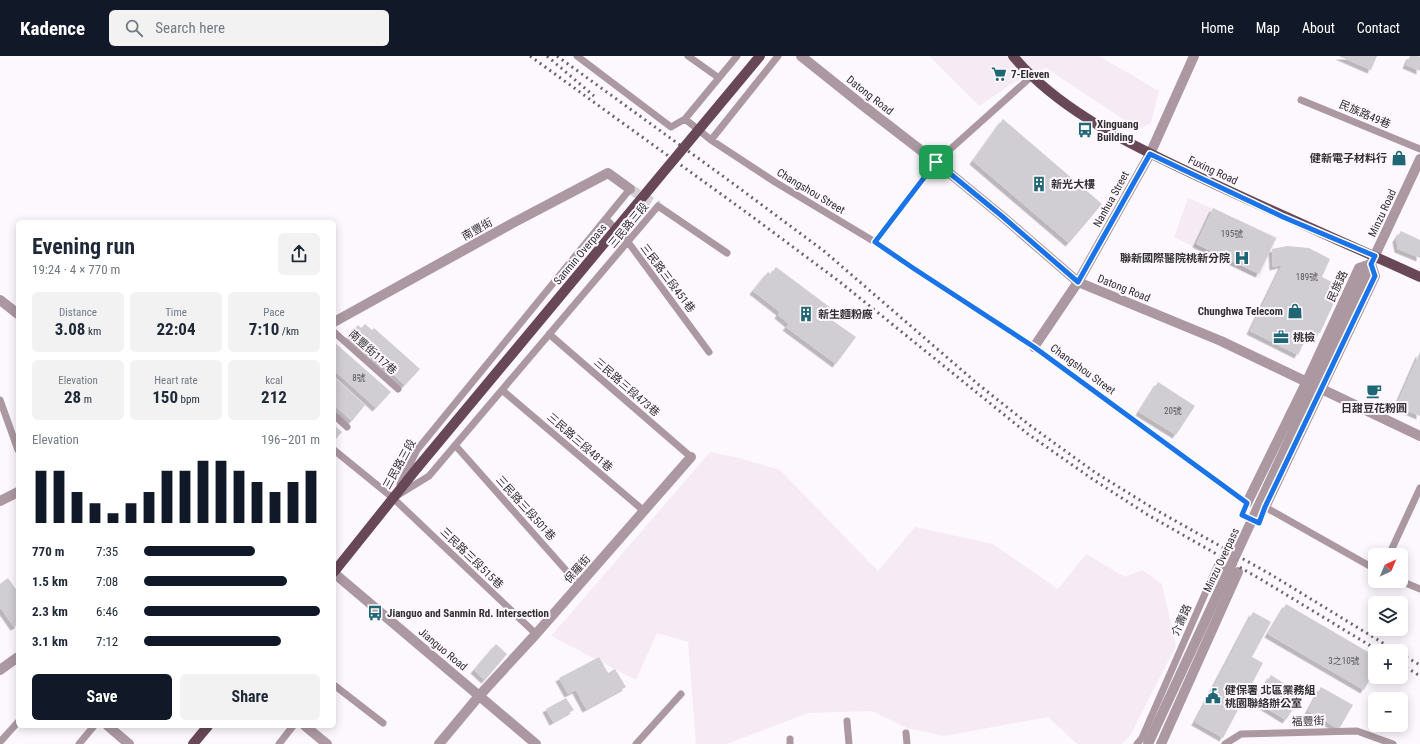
<!DOCTYPE html>
<html lang="en">
<head>
<meta charset="utf-8">
<style>
  body { margin:0; font-family:"Roboto Condensed","Noto Sans TC",sans-serif; background:#f2f2f3; color:#1f2937; height:100vh; display:flex; flex-direction:column; font-size:15px; white-space:nowrap }
  * { box-sizing:border-box; margin:0 }
  p { font-size:13px; color:#747a83 }
  .icon { flex:none; width:22px; height:22px; fill:none; stroke:currentColor; stroke-width:2; stroke-linecap:round; stroke-linejoin:round }
  .map { position:relative; flex:1; overflow:hidden }
  .details { position:absolute; left:16px; top:164px; width:320px; height:508px; display:flex; flex-direction:column; background:#fff; border-radius:6px; box-shadow:0 2px 10px #0003 }
  .details>* { flex:none }
  .needle { width:26px; rotate:44deg }
  .fabs { position:absolute; left:1368px; top:492px; display:grid; gap:8px }
  .fabs a { display:grid; place-items:center; width:40px; height:40px; border-radius:6px; background:#fff; box-shadow:0 2px 10px #0003; font-size:20px }
  .pin { position:absolute; display:grid; place-items:center; width:34px; height:34px; color:#fff; margin:-17px; border-radius:8px; box-shadow:0 2px 6px #0006 }
  .round { display:grid; place-items:center; flex:none; width:42px; height:42px; border-radius:6px; background:#f2f2f3 }
  .head { display:flex; align-items:center; justify-content:space-between; height:68px; padding:0 16px }
  h1 { font-size:22px; font-weight:700; line-height:30px }
  .metrics { display:grid; grid-template-columns:repeat(3,1fr); gap:6px; height:68px; padding:4px 16px }
  .metrics div { display:grid; align-content:center; border-radius:6px; background:#f2f2f3; text-align:center }
  .metrics b { font-size:17px; font-weight:700 }
  .metrics small { font-size:11px; font-weight:400 }
  .metrics p { font-size:11px }
  .chart { height:112px; padding:8px 16px }
  .chart p { display:flex; justify-content:space-between }
  .chart svg { width:100%; height:72px; margin-top:4px; stroke:#111827; stroke-width:6 }
  .button { display:flex; gap:8px; margin-top:auto; padding:8px 16px }
  .button a { flex:1; height:46px; border-radius:6px; background:#111827; color:#fff; font-size:16px; font-weight:700; line-height:46px; text-align:center }
  .button a+a { background:#f2f2f3; color:#1f2937 }
  ul { padding:0 16px; list-style:none; font-size:13px }
  li { display:grid; grid-template-columns:64px 48px 1fr; align-items:center; height:30px }
  li i { height:10px; border-radius:5px; background:#111827 }
  header { display:flex; align-items:center; gap:24px; box-sizing:border-box; height:56px; padding:0 20px; background:#111827; color:#fff }
  header strong { font-size:19px }
  nav { display:flex; gap:22px; margin-inline-start:auto; font-size:14px }
  .search { width:280px; height:36px; background:#f2f2f3; display:flex; align-items:center; gap:10px; box-sizing:border-box; padding:0 14px; border-radius:6px; color:#747a83; font-size:15px }
  .map>svg:first-child { display:block }
  .built { fill:#f6ebf5 }
  .building { fill:#d0cdd3; filter:url(#shadow) }
  .lines { fill:none; stroke-linecap:round; stroke-linejoin:round }
  .minor-tunnel { stroke:#d4d0d4; stroke-width:10; stroke-dasharray:10 5; stroke-linecap:butt }
  .service { stroke:#ab98a0; stroke-width:7 }
  .minor { stroke:#ab98a0; stroke-width:10 }
  .tertiary { stroke:#ab98a0; stroke-width:10 }
  .primary { stroke:#684857; stroke-width:10 }
  .rail { stroke:#6a676a; stroke-width:3; stroke-dasharray:2 4; stroke-linecap:butt }
  .tertiary-bridge { stroke:#ab98a0; stroke-width:10 }
  .primary-bridge { stroke:#684857; stroke-width:10 }
  .route-casing { stroke:#fff; stroke-width:8 }
  .route { stroke:#1a73e8; stroke-width:5 }
  .labels { text-anchor:middle; stroke-width:4; stroke-linejoin:round; paint-order:stroke }
  .number-label { font-size:9px; fill:#59565a }
  .poi-label { font-size:11px; font-weight:bold; fill:#312f31; stroke:#fdf8fd; text-anchor:start }
  .street-label { font-size:11px; fill:#312f31; stroke:#fdf8fd }
</style>
</head>
<body>
<header>
<strong>Kadence</strong>
<div class="search"><svg class="icon" aria-label="search" viewBox="0 0 24 24"><circle cx="10" cy="10" r="6"/><path d="M15 15l6 6"/></svg>Search here</div>
<nav><a>Home</a><a>Map</a><a>About</a><a>Contact</a></nav>
</header>
<div class="map">
<svg width="1420" height="688" viewBox="0 0 1420 688">
  <defs>
    <filter id="shadow"><feDropShadow dx="-3.5" dy="3.5" stdDeviation="0" flood-color="#0004"/></filter>
  </defs>
  <rect width="100%" height="100%" fill="#fdf8fd"/>
  <path class="built" d="M 929,0 L 1099,0 L 1159,35 L 1151,67 L 1138,73 L 1046,12 L 1013,27 L 979,50 Z
    M 1188,142 L 1278,181 L 1259,223 L 1174,181 Z
    M 710,396 L 739,402 L 780,414 L 878,515 L 915,471 L 993,488 L 1058,533 L 1086,498 L 1125,521 L 1142,514 L 1162,528 L 1176,590 L 1130,680 L 1122,688 L 1077,688 L 1048,661 L 944,680 L 907,672 L 872,655 L 808,657 L 727,688 L 696,688 L 688,586 L 657,577 L 636,624 L 551,580 Z"/>
  <path class="building" d="M 1339,0 L 1377,0 L 1371,14 Z
    M 1410,0 L 1417,0 L 1420,1 L 1420,15 L 1406,9 Z
    M 1003,63 L 1102,148 L 1069,187 L 973,105 Z
    M 1213,152 L 1276,182 L 1259,218 L 1196,188 Z
    M 1401,175 L 1420,184 L 1420,202 L 1398,193 L 1396,183 Z
    M 1287,190 L 1309,192 L 1330,203 L 1322,221 L 1332,226 L 1329,231 L 1339,236 L 1320,277 L 1310,275 L 1298,299 L 1250,275 L 1282,209 L 1273,211 L 1272,193 Z
    M 776,211 L 835,255 L 829,262 L 856,281 L 836,308 L 786,271 L 789,268 L 778,259 L 780,256 L 753,235 L 768,216 L 771,218 Z
    M 365,268 L 372,274 L 374,272 L 420,313 L 405,329 L 349,279 L 358,269 L 361,272 Z
    M 334,286 L 391,336 L 376,352 L 334,314 Z
    M 1420,296 L 1420,360 L 1396,350 Z
    M 334,321 L 365,349 L 352,365 L 334,349 Z
    M 1158,326 L 1195,350 L 1176,379 L 1139,356 Z
    M 334,369 L 342,376 L 334,385 Z
    M 8,522 L 18,536 L 18,569 L 14,571 L 0,551 L 0,528 Z
    M 1286,548 L 1375,600 L 1375,614 L 1364,634 L 1268,578 Z
    M 1253,556 L 1271,566 L 1252,601 L 1263,607 L 1223,682 L 1195,666 Z
    M 496,588 L 507,598 L 485,624 L 474,614 Z
    M 599,601 L 608,617 L 615,613 L 626,631 L 586,653 L 576,634 L 568,638 L 559,622 Z
    M 1271,619 L 1302,639 L 1286,664 L 1255,645 Z
    M 1321,631 L 1353,649 L 1339,673 L 1308,655 Z
    M 566,642 L 574,654 L 553,666 L 546,653 Z"/>
  <g class="lines">
    <path class="minor-tunnel" d="M 630,133 L 658,150"/>
    <path class="service" d="M 577,0 L 671,71 L 685,63 L 737,0
      M 688,0 L 719,22
      M 1301,44 L 1420,93
      M 685,63 L 711,84 L 775,126 L 875,186 L 913,212 L 1034,291 L 1247,447 L 1242,459 L 1259,467 L 1265,451 L 1375,513
      M 711,84 L 778,0
      M 606,163 L 628,186 L 709,296
      M 875,186 L 936,106 L 1032,20
      M 334,276 L 398,333
      M 549,278 L 691,401
      M 502,334 L 644,455
      M 0,344 L 18,394
      M 334,359 L 347,371
      M 455,389 L 579,529
      M 334,394 L 393,442 L 536,578
      M 400,428 L 417,394 L 630,133
      M 398,439 L 429,420 L 658,150 L 727,197
      M 1389,499 L 1420,432
      M 1401,525 L 1420,533
      M 334,629 L 383,667
      M 847,665 L 849,688
      M 906,677 L 907,688
      M 790,683 L 790,688
      M 0,686 L 18,666
      M 79,688 L 94,670
      M 279,688 L 293,670
      M 636,688 L 681,638
      M 1137,688 L 1142,682 L 1218,508 L 1232,514
      M 1225,688 L 1241,678 L 1357,675 L 1393,688"/>
    <path class="minor" d="M 801,0 L 861,48 L 936,106 L 1003,161 L 1078,226 L 1221,285 L 1420,380
      M 0,244 L 18,258
      M 334,266 L 511,168 L 608,117 L 630,133
      M 1034,291 L 1078,226 L 1150,98 L 1194,0
      M 0,445 L 18,436
      M 1247,447 L 1307,325 L 1359,212 L 1371,208 L 1375,220 L 1265,451
      M 334,517 L 536,688
      M 0,614 L 18,601
      M 108,670 L 129,688
      M 305,670 L 327,688
      M 439,688 L 479,640 L 536,578 L 691,401
      M 1161,688 L 1238,516"/>
    <path class="tertiary" d="M 1355,242 L 1420,103"/>
    <path class="primary" d="M 1013,0 C 1019,7 1025,14 1032,20 C 1080,66 1148,97 1208,125 C 1278,158 1350,189 1420,221
      M 334,516 L 418,411
      M 193,688 L 208,670"/>
    <path class="rail" d="M 530,0 L 750,159 L 840,226 L 1028,378 L 1091,422 L 1148,459 L 1262,524 L 1379,595
      M 547,0 L 594,40
      M 557,0 L 731,126 L 824,195 L 979,329 L 1032,371 L 1096,417 L 1156,454 L 1270,518 L 1396,595
      M 1401,598 L 1420,609
      M 1401,608 L 1420,620"/>
    <path class="tertiary-bridge" d="M 1148,688 L 1355,242"/>
    <path class="primary-bridge" d="M 418,411 L 760,0"/>
  </g>
  <g class="lines">
    <g class="route-casing">
      <path id="route" d="M 1150,98 L 1283,161 L 1375,200 L 1371,208 L 1375,220 L 1265,451 L 1259,467 L 1242,459 L 1247,447 L 1034,291 L 913,212 L 875,186 L 936,106 L 1003,161 L 1078,226 Z"/>
    </g>
    <use href="#route" class="route"/>
  </g>
  <defs>
    <g id="supermarket-bare" transform="scale(1.2)"><path d="M-6-5.5h2.5l.6 2H6L4.5 2H-2.5L-4.4-4H-6ZM-1.5 3.2a1.3 1.3 0 1 0 .1 0ZM3 3.2a1.3 1.3 0 1 0 .1 0Z" fill="#1f6774" stroke="#fdf8fd" stroke-width="2.5" paint-order="stroke"/></g>
    <g id="bus-bare" transform="scale(1.2)"><path d="M-5-6H5V4H4V6H2V4H-2V6H-4V4H-5ZM-3.5-4V0h7V-4ZM-3.5 1.2v1.5H-2V1.2ZM2 1.2v1.5H3.5V1.2Z" fill="#1f6774" stroke="#fdf8fd" stroke-width="2.5" paint-order="stroke"/></g>
    <g id="shop-bare" transform="scale(1.2)"><path d="M-5-2.5h2.3a2.7 3.5 0 0 1 5.4 0H5L5.5 6h-11ZM-1.5-2.5h3a1.5 2.3 0 0 0-3 0Z" fill="#1f6774" stroke="#fdf8fd" stroke-width="2.5" paint-order="stroke"/></g>
    <g id="building-bare" transform="scale(1.2)"><path d="M-4-6H4V6H1V3H-1V6H-4ZM-2.5-4.3h1.7v1.8h-1.7ZM.8-4.3h1.7v1.8H.8ZM-2.5-1h1.7V.8h-1.7ZM.8-1h1.7V.8H.8Z" fill="#1f6774" stroke="#fdf8fd" stroke-width="2.5" paint-order="stroke"/></g>
    <g id="hospital-bare" transform="scale(1.2)"><path d="M-5-5h3v3.5h4V-5h3V5h-3V1.5h-4V5h-3Z" fill="#1f6774" stroke="#fdf8fd" stroke-width="2.5" paint-order="stroke"/></g>
    <g id="office-bare" transform="scale(1.2)"><path d="M-6-3h4V-5.5h4V-3h4V5H-6ZM-1-4.5V-3h2v-1.5ZM-6 0V1H6V0Z" fill="#1f6774" stroke="#fdf8fd" stroke-width="2.5" paint-order="stroke"/></g>
    <g id="cafe-bare" transform="scale(1.2)"><path d="M-5.5-4.5H6V0H3Q3 3.5 0 3.5H-2.5Q-5.5 3.5-5.5 0ZM3-3.2v2h1.7v-2ZM-6 4.5H4V6H-6Z" fill="#1f6774" stroke="#fdf8fd" stroke-width="2.5" paint-order="stroke"/></g>
    <g id="civic-bare" transform="scale(1.2)"><path d="M-.6-6.5H3V-4.5H.6V-3L4-1V1h2V6H-6V1h2V-1L-.6-3ZM-1.2 2.5V6h2.4V2.5Z" fill="#1f6774" stroke="#fdf8fd" stroke-width="2.5" paint-order="stroke"/></g>
  </defs>
  <g fill-rule="evenodd">
    <use href="#supermarket-bare" x="999" y="18"/>
    <use href="#bus-bare" x="1085" y="74"/>
    <use href="#shop-bare" x="1399" y="102"/>
    <use href="#building-bare" x="1039" y="128"/>
    <use href="#hospital-bare" x="1242" y="202"/>
    <use href="#shop-bare" x="1295" y="255"/>
    <use href="#building-bare" x="806" y="258"/>
    <use href="#office-bare" x="1281" y="281"/>
    <use href="#cafe-bare" x="1374" y="335"/>
    <use href="#bus-bare" x="375" y="557"/>
    <use href="#civic-bare" x="1213" y="640"/>
  </g>
  <g class="labels">
    <g class="number-label">
      <text x="1232" y="181">195號</text>
      <text x="1307" y="224">189號</text>
      <text x="359" y="325">8號</text>
      <text x="1173" y="358">20號</text>
      <text x="1344" y="608">3之10號</text>
    </g>
    <g class="poi-label">
      <text x="1011" y="22">7-Eleven</text>
      <text x="1097" y="72">Xinguang<tspan x="1097" dy="13">Building</tspan></text>
      <text x="1387" y="106" text-anchor="end">健新電子材料行</text>
      <text x="1051" y="132">新光大樓</text>
      <text x="1230" y="206" text-anchor="end">聯新國際醫院桃新分院</text>
      <text x="1283" y="259" text-anchor="end">Chunghwa Telecom</text>
      <text x="818" y="262">新生麵粉廠</text>
      <text x="1293" y="285">桃檢</text>
      <text x="1374" y="356" text-anchor="middle">日甜豆花粉圓</text>
      <text x="387" y="561">Jianguo and Sanmin Rd. Intersection</text>
      <text x="1225" y="638">健保署 北區業務組<tspan x="1225" dy="13">桃園聯絡辦公室</tspan></text>
    </g>
    <g class="street-label">
      <text transform="translate(870 39) rotate(38)" y="4">Datong Road</text>
      <text transform="translate(1365 58) rotate(23)" y="4">民族路49巷</text>
      <text transform="translate(1213 114) rotate(25)" y="4">Fuxing Road</text>
      <text transform="translate(811 135) rotate(31)" y="4">Changshou Street</text>
      <text transform="translate(1111 143) rotate(-61)" y="4">Nanhua Street</text>
      <text transform="translate(1382 157) rotate(-65)" y="4">Minzu Road</text>
      <text transform="translate(628 169) rotate(-50)" y="4">三民路三段</text>
      <text transform="translate(477 173) rotate(-29)" y="4">南豐街</text>
      <text transform="translate(580 198) rotate(-50)" y="4">Sanmin Overpass</text>
      <text transform="translate(668 222) rotate(53)" y="4">三民路三段451巷</text>
      <text transform="translate(1337 230) rotate(-65)" y="4">民族路</text>
      <text transform="translate(1124 232) rotate(22)" y="4">Datong Road</text>
      <text transform="translate(373 296) rotate(42)" y="4">南豐街117巷</text>
      <text transform="translate(1083 313) rotate(36)" y="4">Changshou Street</text>
      <text transform="translate(627 331) rotate(41)" y="4">三民路三段473巷</text>
      <text transform="translate(580 386) rotate(41)" y="4">三民路三段481巷</text>
      <text transform="translate(399 408) rotate(-61)" y="4">三民路三段</text>
      <text transform="translate(526 452) rotate(48)" y="4">三民路三段501巷</text>
      <text transform="translate(472 502) rotate(44)" y="4">三民路三段515巷</text>
      <text transform="translate(1221 504) rotate(-65)" y="4">Minzu Overpass</text>
      <text transform="translate(577 513) rotate(-49)" y="4">保羅街</text>
      <text transform="translate(1181 564) rotate(-66)" y="4">介壽路</text>
      <text transform="translate(443 593) rotate(40)" y="4">Jianguo Road</text>
      <text transform="translate(1308 665) rotate(-2)" y="4">福豐街</text>
    </g>
  </g>
</svg>
<div class="fabs">
<a><svg class="needle" viewBox="-14 -14 28 28"><path d="M0-13l5 13h-10z" fill="#e53935"/><path d="M0 13l5-13h-10z" fill="#747a83"/></svg></a>
<a><svg class="icon" aria-label="layers" viewBox="0 0 24 24"><path d="M12 4l9 5-9 5-9-5zM3 14l9 5 9-5"/></svg></a>
<a>+</a>
<a>−</a>
</div>
<div class="pin" style="left:936px;top:106px;background:#1e9e55"><svg class="icon" aria-label="arrive" viewBox="0 0 24 24"><path d="M6 21V4h12l-3 4 3 4H6"/></svg></div>
<section class="details">
<div class="head"><div><h1>Evening run</h1><p>19:24 · 4 × 770 m</p></div><a class="round"><svg class="icon" aria-label="share" viewBox="0 0 24 24"><path d="M12 15V3M7 8l5-5 5 5M5 13v7h14v-7"/></svg></a></div>
<div class="metrics">
<div><p>Distance</p><b>3.08<small> km</small></b></div>
<div><p>Time</p><b>22:04</b></div>
<div><p>Pace</p><b>7:10<small> /km</small></b></div>
</div>
<div class="metrics">
<div><p>Elevation</p><b>28<small> m</small></b></div>
<div><p>Heart rate</p><b>150<small> bpm</small></b></div>
<div><p>kcal</p><b>212</b></div>
</div>
<div class="chart"><p><span>Elevation</span>196–201 m</p>
<svg viewBox="0 0 160 44" preserveAspectRatio="none"><path d="M5 44V12M15 44V12M25 44V25M35 44V32M45 44V38M55 44V32M65 44V25M75 44V12M85 44V12M95 44V6M105 44V6M115 44V12M125 44V19M135 44V25M145 44V19M155 44V12"/></svg>
</div>
<ul>
<li><b>770 m</b>7:35<i style="width:63%"></i></li>
<li><b>1.5 km</b>7:08<i style="width:81%"></i></li>
<li><b>2.3 km</b>6:46<i style="width:100%"></i></li>
<li><b>3.1 km</b>7:12<i style="width:78%"></i></li>
</ul>
<div class="button"><a>Save</a><a>Share</a></div>
</section>
</div>
</body>
</html>
